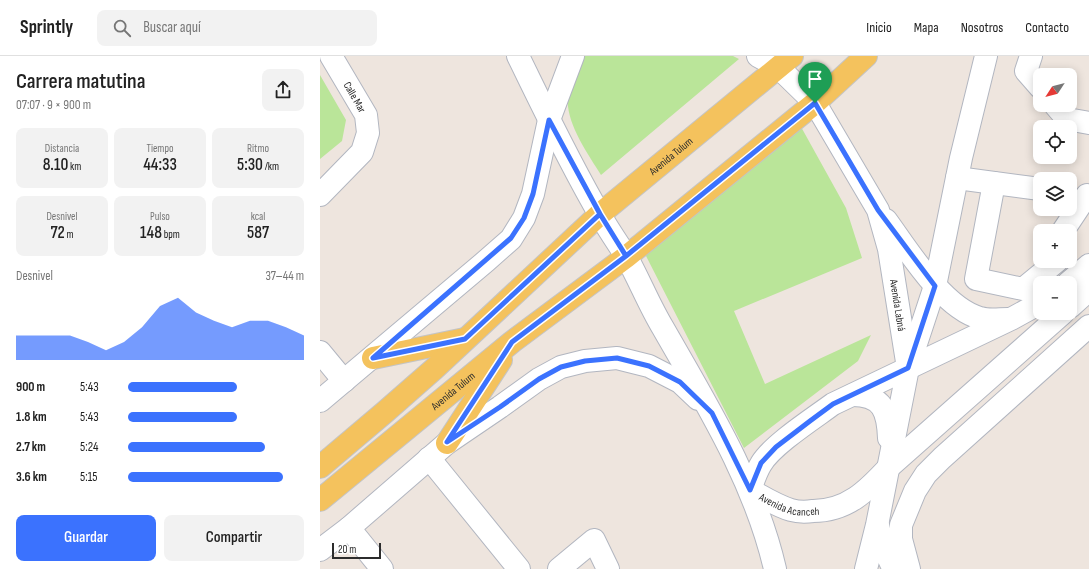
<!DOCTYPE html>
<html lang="es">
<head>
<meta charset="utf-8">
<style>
  body { margin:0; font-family:"Sofia Sans Condensed",sans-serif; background:#f2f2f2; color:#222; height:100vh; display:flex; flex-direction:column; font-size:15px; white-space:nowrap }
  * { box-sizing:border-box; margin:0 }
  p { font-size:13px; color:#767676 }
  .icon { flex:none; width:22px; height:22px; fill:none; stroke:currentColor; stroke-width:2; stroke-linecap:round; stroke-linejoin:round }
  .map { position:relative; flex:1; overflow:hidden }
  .details { display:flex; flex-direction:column; background:#fff; width:320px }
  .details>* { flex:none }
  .needle { width:26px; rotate:234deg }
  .tools { position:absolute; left:713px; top:12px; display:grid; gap:8px }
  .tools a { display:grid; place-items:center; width:44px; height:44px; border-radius:8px; background:#fff; box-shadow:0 2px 10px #0003; font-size:20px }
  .scale { position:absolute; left:12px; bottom:10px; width:49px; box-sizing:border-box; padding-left:4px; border:2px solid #2c2c2c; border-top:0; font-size:11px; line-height:14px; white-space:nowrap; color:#2c2c2c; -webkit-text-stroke:3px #fff; paint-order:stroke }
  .pin { position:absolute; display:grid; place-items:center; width:34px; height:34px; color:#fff; margin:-41px -17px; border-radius:50% 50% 50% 0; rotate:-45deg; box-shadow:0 0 4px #0007 }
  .pin .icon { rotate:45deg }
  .round { display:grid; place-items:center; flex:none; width:42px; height:42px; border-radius:8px; background:#f2f2f2 }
  .head { display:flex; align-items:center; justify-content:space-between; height:68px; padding:0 16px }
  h1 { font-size:22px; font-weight:600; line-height:30px }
  .metrics { display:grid; grid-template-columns:repeat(3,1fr); gap:6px; height:68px; padding:4px 16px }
  .metrics div { display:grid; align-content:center; border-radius:8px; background:#f2f2f2; text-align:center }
  .metrics b { font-size:17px; font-weight:600 }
  .metrics small { font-size:11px; font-weight:400 }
  .metrics p { font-size:11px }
  .chart { height:112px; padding:8px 16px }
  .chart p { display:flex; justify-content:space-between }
  .chart svg { width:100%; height:72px; margin-top:4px; fill:#3b72fe; opacity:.7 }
  .action { display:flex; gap:8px; margin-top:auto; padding:8px 16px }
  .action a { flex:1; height:46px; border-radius:8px; background:#3b72fe; color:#fff; font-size:16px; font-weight:600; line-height:46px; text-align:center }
  .action a+a { background:#f2f2f2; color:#222 }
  ul { padding:0 16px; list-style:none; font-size:13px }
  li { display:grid; grid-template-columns:64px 48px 1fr; align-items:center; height:30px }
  li i { height:10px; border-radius:5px; background:#3b72fe }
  header { display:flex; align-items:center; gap:24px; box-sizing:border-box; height:56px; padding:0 20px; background:#fff; border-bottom:1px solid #e0e0e0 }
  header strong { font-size:19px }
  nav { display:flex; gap:22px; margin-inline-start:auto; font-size:14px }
  .search { width:280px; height:36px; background:#f2f2f2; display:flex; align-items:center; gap:10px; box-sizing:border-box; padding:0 14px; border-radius:8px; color:#767676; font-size:15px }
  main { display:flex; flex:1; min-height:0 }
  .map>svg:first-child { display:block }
  .green { fill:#bae599 }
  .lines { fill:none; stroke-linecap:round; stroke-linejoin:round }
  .minor-casing { stroke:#b2b6c0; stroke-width:24 }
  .major-casing { stroke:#c4c4c4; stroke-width:24 }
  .minor { stroke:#fff; stroke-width:22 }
  .major { stroke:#f4c25d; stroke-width:22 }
  .route-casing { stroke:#fff; stroke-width:8 }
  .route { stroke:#3b72fe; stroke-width:5 }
  .labels { text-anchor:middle; stroke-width:3.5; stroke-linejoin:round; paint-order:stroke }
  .street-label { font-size:11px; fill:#2c2c2c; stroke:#fff }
</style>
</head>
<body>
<header>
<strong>Sprintly</strong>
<div class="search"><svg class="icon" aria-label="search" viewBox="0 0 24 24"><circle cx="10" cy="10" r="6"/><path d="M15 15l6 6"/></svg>Buscar aquí</div>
<nav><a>Inicio</a><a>Mapa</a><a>Nosotros</a><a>Contacto</a></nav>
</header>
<main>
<section class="details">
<div class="head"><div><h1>Carrera matutina</h1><p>07:07 · 9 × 900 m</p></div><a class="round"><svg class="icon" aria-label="share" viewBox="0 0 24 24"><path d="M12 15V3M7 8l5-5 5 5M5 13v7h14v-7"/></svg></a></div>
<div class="metrics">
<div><p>Distancia</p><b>8.10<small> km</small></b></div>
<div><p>Tiempo</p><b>44:33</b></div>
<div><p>Ritmo</p><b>5:30<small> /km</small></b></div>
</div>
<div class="metrics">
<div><p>Desnivel</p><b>72<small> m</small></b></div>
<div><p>Pulso</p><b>148<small> bpm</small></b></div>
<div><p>kcal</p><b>587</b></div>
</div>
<div class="chart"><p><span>Desnivel</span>37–44 m</p>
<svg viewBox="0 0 160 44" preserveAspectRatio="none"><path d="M0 44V29L10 29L20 29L30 29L40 33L50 38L60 33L70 24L80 11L90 6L100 15L110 20L120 24L130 20L140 20L150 24L160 29V44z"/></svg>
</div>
<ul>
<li><b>900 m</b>5:43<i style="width:62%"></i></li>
<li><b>1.8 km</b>5:43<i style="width:62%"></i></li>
<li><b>2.7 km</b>5:24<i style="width:78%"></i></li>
<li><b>3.6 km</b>5:15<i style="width:88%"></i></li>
</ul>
<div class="action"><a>Guardar</a><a>Compartir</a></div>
</section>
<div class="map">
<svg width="769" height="513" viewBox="0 0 769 513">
  <rect width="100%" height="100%" fill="#eee5de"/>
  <path class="green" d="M 262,0 L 413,0 L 419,3 L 281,119 C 268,98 245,66 248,41 C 249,31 258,10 262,0 Z
    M 0,19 L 26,64 L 22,85 L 0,103 Z
    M 480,69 L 526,152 L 542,202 L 414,255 L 445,328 L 551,279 L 538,305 L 424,392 L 325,198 Z"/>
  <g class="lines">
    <g class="minor-casing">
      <g id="minor">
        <path d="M 198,0 C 224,53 250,108 280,159 C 288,173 297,186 306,200 C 319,223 329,249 343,272 C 387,349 435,426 455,513"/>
        <path id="s1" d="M 438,0 L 458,11 L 495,47 L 558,154 L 569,193 L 588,312 L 557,469 L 546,513"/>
        <path d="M 711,0 L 706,15 L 720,31"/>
        <path d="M 735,49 L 747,63 L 769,67"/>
        <path d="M 637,122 L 720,133"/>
        <path d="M 674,127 L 656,223 L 703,233 L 737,205"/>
        <path d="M 0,139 L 42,96 L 48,77 L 46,59 L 11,0"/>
        <path d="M 566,164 C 588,194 623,252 660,262 C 669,265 679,263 688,263"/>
        <path d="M 743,175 L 767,139"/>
        <path d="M 748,227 L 769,209"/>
        <path d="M 750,251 L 769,234"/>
        <path d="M 0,296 L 24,325"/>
        <path d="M 589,309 L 615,230 L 641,102 L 666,0"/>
        <path d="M 533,339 C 563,339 568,356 569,382"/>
        <path d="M 0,345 L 166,205 L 191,183 L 204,162 L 213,138 L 229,64 L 253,0"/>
        <path d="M 109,402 L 199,513"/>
        <path id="s2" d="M 430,434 C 443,441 457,450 471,454 C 478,456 486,456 493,455 C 527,455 547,435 569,411 L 743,257"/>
        <path d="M 430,434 C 433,426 436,416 441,408 C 452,389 494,362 513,348 L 691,263 L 720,247"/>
        <path d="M 558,469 C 561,485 566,499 574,513"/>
        <path d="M 29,472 L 62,513"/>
        <path d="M 0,494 L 29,472 L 127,387 L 180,351 L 219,323 L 241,311 L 265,305 L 297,302 L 329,310 L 360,326 L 378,343"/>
        <path d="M 239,513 L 274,484 L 288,513"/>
        <path d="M 589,513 L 581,483 L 581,469 L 595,435 L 606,418 L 622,402 L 769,270"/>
      </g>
    </g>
    <g class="major-casing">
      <g id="major">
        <path d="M 53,302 L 145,283"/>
        <path d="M 127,387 L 181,304"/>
        <path id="s3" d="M 0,411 L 65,356 L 114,313 L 280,158 L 472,0"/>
        <path id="s4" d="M 0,444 L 192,286 L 306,201 L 495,47 L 546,0"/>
      </g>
    </g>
    <use href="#minor" class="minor"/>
    <use href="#major" class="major"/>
  </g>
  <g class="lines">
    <g class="route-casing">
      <path id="route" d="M 495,47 L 306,200 L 280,158 L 229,64 L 213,138 L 204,162 L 191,182 L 53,302 L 145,283 L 280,158 L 306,200 L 192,286 L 127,386 L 180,351 L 219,323 L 241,311 L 265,305 L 297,302 L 329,310 L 360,326 L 392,357 L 430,434 L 441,407 L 456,391 L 490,365 L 513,348 L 588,312 L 615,230 L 558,154 L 495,47"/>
    </g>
    <use href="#route" class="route"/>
  </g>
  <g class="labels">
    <g class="street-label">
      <text transform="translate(35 41) rotate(60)" y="4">Calle Mar</text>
      <text dy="4" stroke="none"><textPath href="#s3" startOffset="469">Avenida Tulum</textPath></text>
      <text dy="4" stroke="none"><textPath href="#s1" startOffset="296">Avenida Labná</textPath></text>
      <text dy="4" stroke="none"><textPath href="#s4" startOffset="172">Avenida Tulum</textPath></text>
      <text dy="4" stroke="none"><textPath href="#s2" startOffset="43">Avenida Acanceh</textPath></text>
    </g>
  </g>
</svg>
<div class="tools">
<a><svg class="needle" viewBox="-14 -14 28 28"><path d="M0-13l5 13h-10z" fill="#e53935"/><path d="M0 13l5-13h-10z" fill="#767676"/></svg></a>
<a><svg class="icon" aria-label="locate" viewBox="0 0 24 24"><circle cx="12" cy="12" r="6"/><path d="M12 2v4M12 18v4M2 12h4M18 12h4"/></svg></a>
<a><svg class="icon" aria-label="layers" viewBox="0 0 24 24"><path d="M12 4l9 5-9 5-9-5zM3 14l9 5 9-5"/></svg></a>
<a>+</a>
<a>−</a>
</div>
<div class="scale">20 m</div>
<div class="pin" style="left:495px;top:47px;background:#1e9e55"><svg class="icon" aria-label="arrive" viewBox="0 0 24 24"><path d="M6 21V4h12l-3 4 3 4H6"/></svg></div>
</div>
</main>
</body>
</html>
